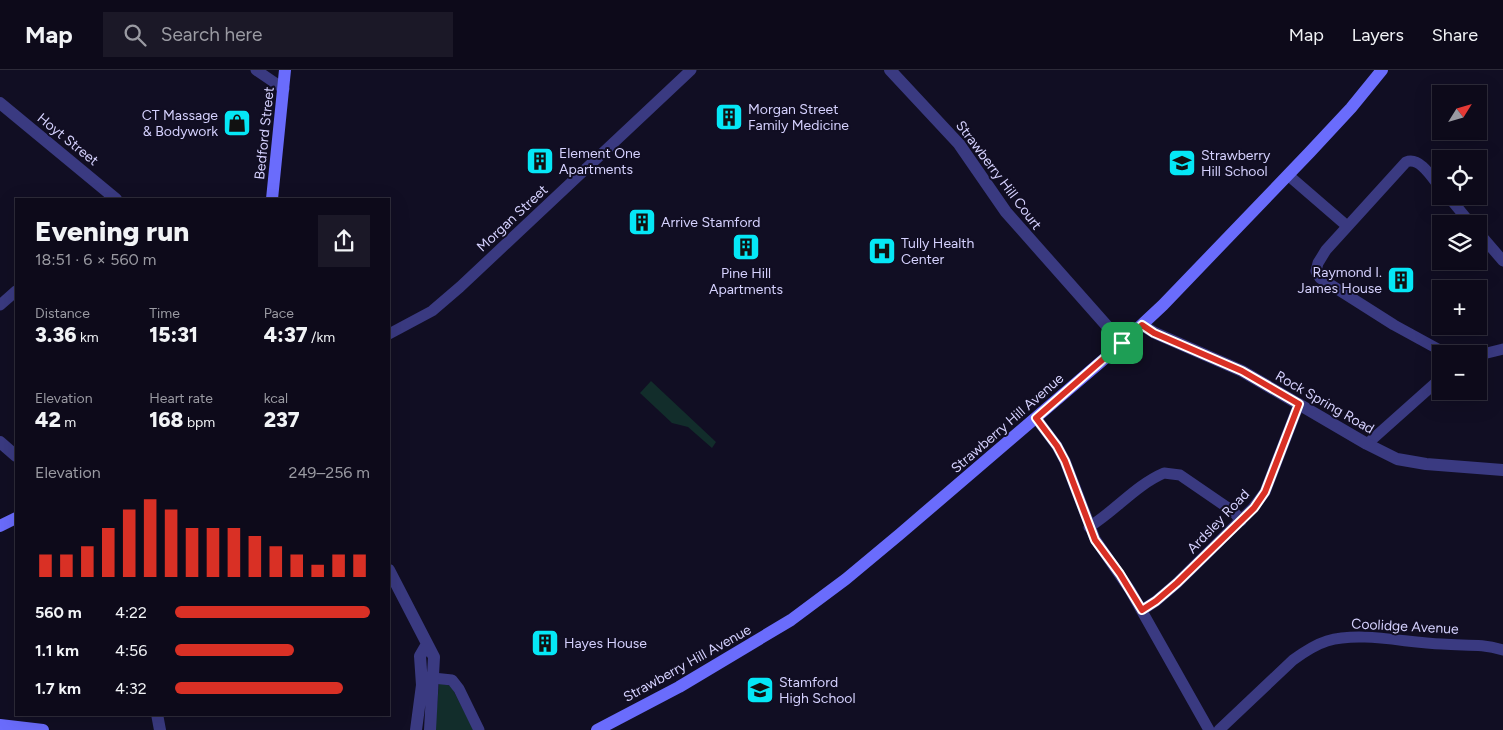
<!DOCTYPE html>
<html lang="en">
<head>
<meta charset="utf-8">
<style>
  body { margin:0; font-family:Figtree,sans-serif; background:#1b1827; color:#f1f3f6; height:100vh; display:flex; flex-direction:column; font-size:19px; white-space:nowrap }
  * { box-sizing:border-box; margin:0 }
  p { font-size:16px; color:#9a9aa2 }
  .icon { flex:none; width:28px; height:28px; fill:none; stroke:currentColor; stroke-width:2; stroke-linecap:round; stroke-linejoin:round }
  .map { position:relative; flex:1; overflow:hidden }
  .side { position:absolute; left:15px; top:128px; width:375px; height:518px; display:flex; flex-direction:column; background:#0d0a1a; border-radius:0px; box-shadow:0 5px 20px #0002,0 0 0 1px #2d2b39 }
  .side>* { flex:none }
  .needle { width:32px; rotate:53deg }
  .fabs { position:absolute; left:1432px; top:15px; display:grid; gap:10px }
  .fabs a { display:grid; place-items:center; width:55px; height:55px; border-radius:0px; background:#0d0a1a; box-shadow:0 5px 20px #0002,0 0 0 1px #2d2b39; font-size:25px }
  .pin { position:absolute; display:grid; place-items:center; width:42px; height:42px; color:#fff; margin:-21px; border-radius:10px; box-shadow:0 2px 8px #0006 }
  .round { display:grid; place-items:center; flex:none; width:52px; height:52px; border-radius:0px; background:#1b1827 }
  .overview { display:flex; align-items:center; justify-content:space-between; height:85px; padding:0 20px }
  h1 { font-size:28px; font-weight:800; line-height:38px }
  .stats { display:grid; grid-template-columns:repeat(3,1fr); gap:8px; height:85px; padding:5px 20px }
  .stats div { display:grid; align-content:center }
  .stats b { font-size:21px; font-weight:800 }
  .stats small { font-size:14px; font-weight:400 }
  .stats p { font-size:14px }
  .chart { height:140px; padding:10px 20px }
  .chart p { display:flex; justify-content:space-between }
  .chart svg { width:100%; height:90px; margin-top:5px; stroke:#d93025; stroke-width:6 }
  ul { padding:0 20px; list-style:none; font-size:16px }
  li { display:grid; grid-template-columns:80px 60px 1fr; align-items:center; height:38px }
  li i { height:12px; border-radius:6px; background:#d93025 }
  header { display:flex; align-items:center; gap:30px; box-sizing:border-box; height:70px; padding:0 25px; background:#0d0a1a; border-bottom:1px solid #2d2b39 }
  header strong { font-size:24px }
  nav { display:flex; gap:28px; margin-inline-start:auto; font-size:18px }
  .search { width:350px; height:45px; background:#1b1827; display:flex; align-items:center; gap:12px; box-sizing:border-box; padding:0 18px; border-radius:0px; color:#9a9aa2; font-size:19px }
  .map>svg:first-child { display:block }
  .green { fill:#122d2b }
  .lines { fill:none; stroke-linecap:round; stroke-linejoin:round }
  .minor { stroke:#3a3a81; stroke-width:11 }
  .tertiary { stroke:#3a3a81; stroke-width:12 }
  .secondary { stroke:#6a6cfc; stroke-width:12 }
  .route-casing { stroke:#fff; stroke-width:10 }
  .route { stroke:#d93025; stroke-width:6 }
  .labels { text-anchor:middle; stroke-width:4; stroke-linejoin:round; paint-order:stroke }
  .poi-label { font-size:14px; fill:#d5d1fe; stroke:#110e23; text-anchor:start }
  .street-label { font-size:14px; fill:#d5d1fe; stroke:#110e23 }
</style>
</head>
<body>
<header>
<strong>Map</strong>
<div class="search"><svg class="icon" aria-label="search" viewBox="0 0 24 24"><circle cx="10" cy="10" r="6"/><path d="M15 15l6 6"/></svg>Search here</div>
<nav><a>Map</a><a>Layers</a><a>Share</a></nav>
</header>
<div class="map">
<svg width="1503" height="660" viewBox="0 0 1503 660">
  <rect width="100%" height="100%" fill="#110e23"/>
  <path class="green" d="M 651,311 L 716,372 L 712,378 L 688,357 L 672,353 L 640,323 Z
    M 439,613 L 451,616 L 474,660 L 435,660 Z"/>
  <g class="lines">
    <path class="minor" d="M 256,0 L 284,19
      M 1288,105 L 1347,156
      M 1441,119 C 1433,109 1420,86 1406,92 L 1326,180 L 1318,193 L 1316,201 L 1320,208 L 1394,255 L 1447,284
      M 1448,126 L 1471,154
      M 1479,163 L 1503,191
      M 0,235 L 16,221
      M 389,264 L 432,241 L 460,217 L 691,0
      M 1479,285 L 1503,279
      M 1036,348 L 1057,376 L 1065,391 L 1095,469 L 1130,520 L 1209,660
      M 1367,374 L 1441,308
      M 1089,457 C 1115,441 1136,415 1164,403 L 1180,405 L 1234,442 L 1241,451
      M 1142,540 L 1156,531 L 1177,513 L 1253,438 L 1265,422 L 1299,334
      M 433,608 L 452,610 L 459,619 L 479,660
      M 1219,660 L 1293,590 C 1304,582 1314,575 1327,571 C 1361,561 1406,573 1442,574 C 1465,576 1480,573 1503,580"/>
    <path class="tertiary" d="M 890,0 L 959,74 L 1006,142 L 1122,273
      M 0,33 L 116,129
      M 1142,255 L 1155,263 L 1242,301 L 1367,374 L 1397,389 L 1426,394 L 1503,400
      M 0,372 L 16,386
      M 389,500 L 434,587 L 430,660
      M 157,644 L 160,660
      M 416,660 L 422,615 L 420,586 L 427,574"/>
    <path class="secondary" d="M 272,129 L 285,0
      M 0,456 L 16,448
      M 0,655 L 43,660
      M 597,660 L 679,617 L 791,550 L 846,509 L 900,464 L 1117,278 L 1163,235 L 1310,82 L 1351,38 L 1382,0"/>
  </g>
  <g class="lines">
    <g class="route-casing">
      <path id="route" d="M 1142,255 L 1154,263 L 1242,301 L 1299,334 L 1265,422 L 1254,438 L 1177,513 L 1156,531 L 1142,540 L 1120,504 L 1095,470 L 1065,391 L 1057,376 L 1036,348 Z"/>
    </g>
    <use href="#route" class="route"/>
  </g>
  <defs>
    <g id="building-square" transform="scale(1.4375)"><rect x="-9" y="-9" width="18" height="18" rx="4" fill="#05e7f6" stroke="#110e23"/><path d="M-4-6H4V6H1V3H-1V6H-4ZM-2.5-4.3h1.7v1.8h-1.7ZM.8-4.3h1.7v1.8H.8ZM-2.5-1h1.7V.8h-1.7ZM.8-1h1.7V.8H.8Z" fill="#111"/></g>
    <g id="shop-square" transform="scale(1.4375)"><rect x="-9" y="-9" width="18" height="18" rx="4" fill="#05e7f6" stroke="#110e23"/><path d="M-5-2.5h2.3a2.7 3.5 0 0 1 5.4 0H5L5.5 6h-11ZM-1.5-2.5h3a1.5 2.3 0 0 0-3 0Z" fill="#111"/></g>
    <g id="school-square" transform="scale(1.4375)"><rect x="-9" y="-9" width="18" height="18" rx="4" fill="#05e7f6" stroke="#110e23"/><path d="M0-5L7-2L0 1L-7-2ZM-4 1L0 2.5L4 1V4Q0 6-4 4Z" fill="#111"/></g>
    <g id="hospital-square" transform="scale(1.4375)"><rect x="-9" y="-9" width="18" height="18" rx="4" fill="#05e7f6" stroke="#110e23"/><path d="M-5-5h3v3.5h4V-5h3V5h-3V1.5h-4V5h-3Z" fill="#111"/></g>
  </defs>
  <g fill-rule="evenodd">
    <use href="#building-square" x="729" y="47"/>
    <use href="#shop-square" x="237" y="53"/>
    <use href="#building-square" x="540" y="91"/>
    <use href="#school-square" x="1182" y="93"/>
    <use href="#building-square" x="642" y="152"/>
    <use href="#building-square" x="746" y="177"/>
    <use href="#hospital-square" x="882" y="181"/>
    <use href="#building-square" x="1401" y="210"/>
    <use href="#building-square" x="545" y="573"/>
    <use href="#school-square" x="760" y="620"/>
  </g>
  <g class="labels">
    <g class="poi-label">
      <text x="748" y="44">Morgan Street<tspan x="748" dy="16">Family Medicine</tspan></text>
      <text x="218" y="50" text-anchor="end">CT Massage<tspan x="218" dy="16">&amp; Bodywork</tspan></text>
      <text x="559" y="88">Element One<tspan x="559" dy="16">Apartments</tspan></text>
      <text x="1201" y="90">Strawberry<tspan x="1201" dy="16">Hill School</tspan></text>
      <text x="661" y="157">Arrive Stamford</text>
      <text x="901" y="178">Tully Health<tspan x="901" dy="16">Center</tspan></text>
      <text x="1382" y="207" text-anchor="end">Raymond I.<tspan x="1382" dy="16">James House</tspan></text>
      <text x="746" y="208" text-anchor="middle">Pine Hill<tspan x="746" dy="16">Apartments</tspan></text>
      <text x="564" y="578">Hayes House</text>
      <text x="779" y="617">Stamford<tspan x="779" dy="16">High School</tspan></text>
    </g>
    <g class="street-label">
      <text transform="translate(264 63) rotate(-84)" y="5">Bedford Street</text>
      <text transform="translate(68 69) rotate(39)" y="5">Hoyt Street</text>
      <text transform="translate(999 105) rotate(53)" y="5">Strawberry Hill Court</text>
      <text transform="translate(512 148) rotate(-43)" y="5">Morgan Street</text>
      <text transform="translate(1325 332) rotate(30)" y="5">Rock Spring Road</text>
      <text transform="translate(1007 353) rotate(-41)" y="5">Strawberry Hill Avenue</text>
      <text transform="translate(1218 451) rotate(-46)" y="5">Ardsley Road</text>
      <text transform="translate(1405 556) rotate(3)" y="5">Coolidge Avenue</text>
      <text transform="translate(687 593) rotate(-29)" y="5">Strawberry Hill Avenue</text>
    </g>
  </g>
</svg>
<div class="fabs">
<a><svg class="needle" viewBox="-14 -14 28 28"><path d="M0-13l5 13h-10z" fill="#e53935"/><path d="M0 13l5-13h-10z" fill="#9a9aa2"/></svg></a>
<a><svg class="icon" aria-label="locate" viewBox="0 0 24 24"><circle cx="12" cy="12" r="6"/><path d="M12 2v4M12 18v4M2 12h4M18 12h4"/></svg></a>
<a><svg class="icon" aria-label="layers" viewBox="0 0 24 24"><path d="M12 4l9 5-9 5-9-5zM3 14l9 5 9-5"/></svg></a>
<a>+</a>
<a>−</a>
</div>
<div class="pin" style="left:1122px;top:273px;background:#1e9e55"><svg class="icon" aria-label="arrive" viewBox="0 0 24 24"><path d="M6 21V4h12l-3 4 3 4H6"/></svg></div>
<section class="side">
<div class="overview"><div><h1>Evening run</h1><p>18:51 · 6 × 560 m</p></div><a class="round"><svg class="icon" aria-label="share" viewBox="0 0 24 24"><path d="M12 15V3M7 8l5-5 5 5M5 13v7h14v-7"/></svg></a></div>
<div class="stats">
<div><p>Distance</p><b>3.36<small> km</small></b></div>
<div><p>Time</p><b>15:31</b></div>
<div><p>Pace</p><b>4:37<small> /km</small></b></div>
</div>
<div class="stats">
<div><p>Elevation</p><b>42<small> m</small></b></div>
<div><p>Heart rate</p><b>168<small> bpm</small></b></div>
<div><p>kcal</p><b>237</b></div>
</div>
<div class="chart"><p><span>Elevation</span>249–256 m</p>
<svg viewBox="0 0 160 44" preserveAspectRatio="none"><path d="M5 44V33M15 44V33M25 44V29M35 44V20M45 44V11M55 44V6M65 44V11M75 44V20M85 44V20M95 44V20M105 44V24M115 44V29M125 44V33M135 44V38M145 44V33M155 44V33"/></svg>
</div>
<ul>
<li><b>560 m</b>4:22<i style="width:100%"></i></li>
<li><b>1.1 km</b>4:56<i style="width:61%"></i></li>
<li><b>1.7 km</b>4:32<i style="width:86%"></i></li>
</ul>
</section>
</div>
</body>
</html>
